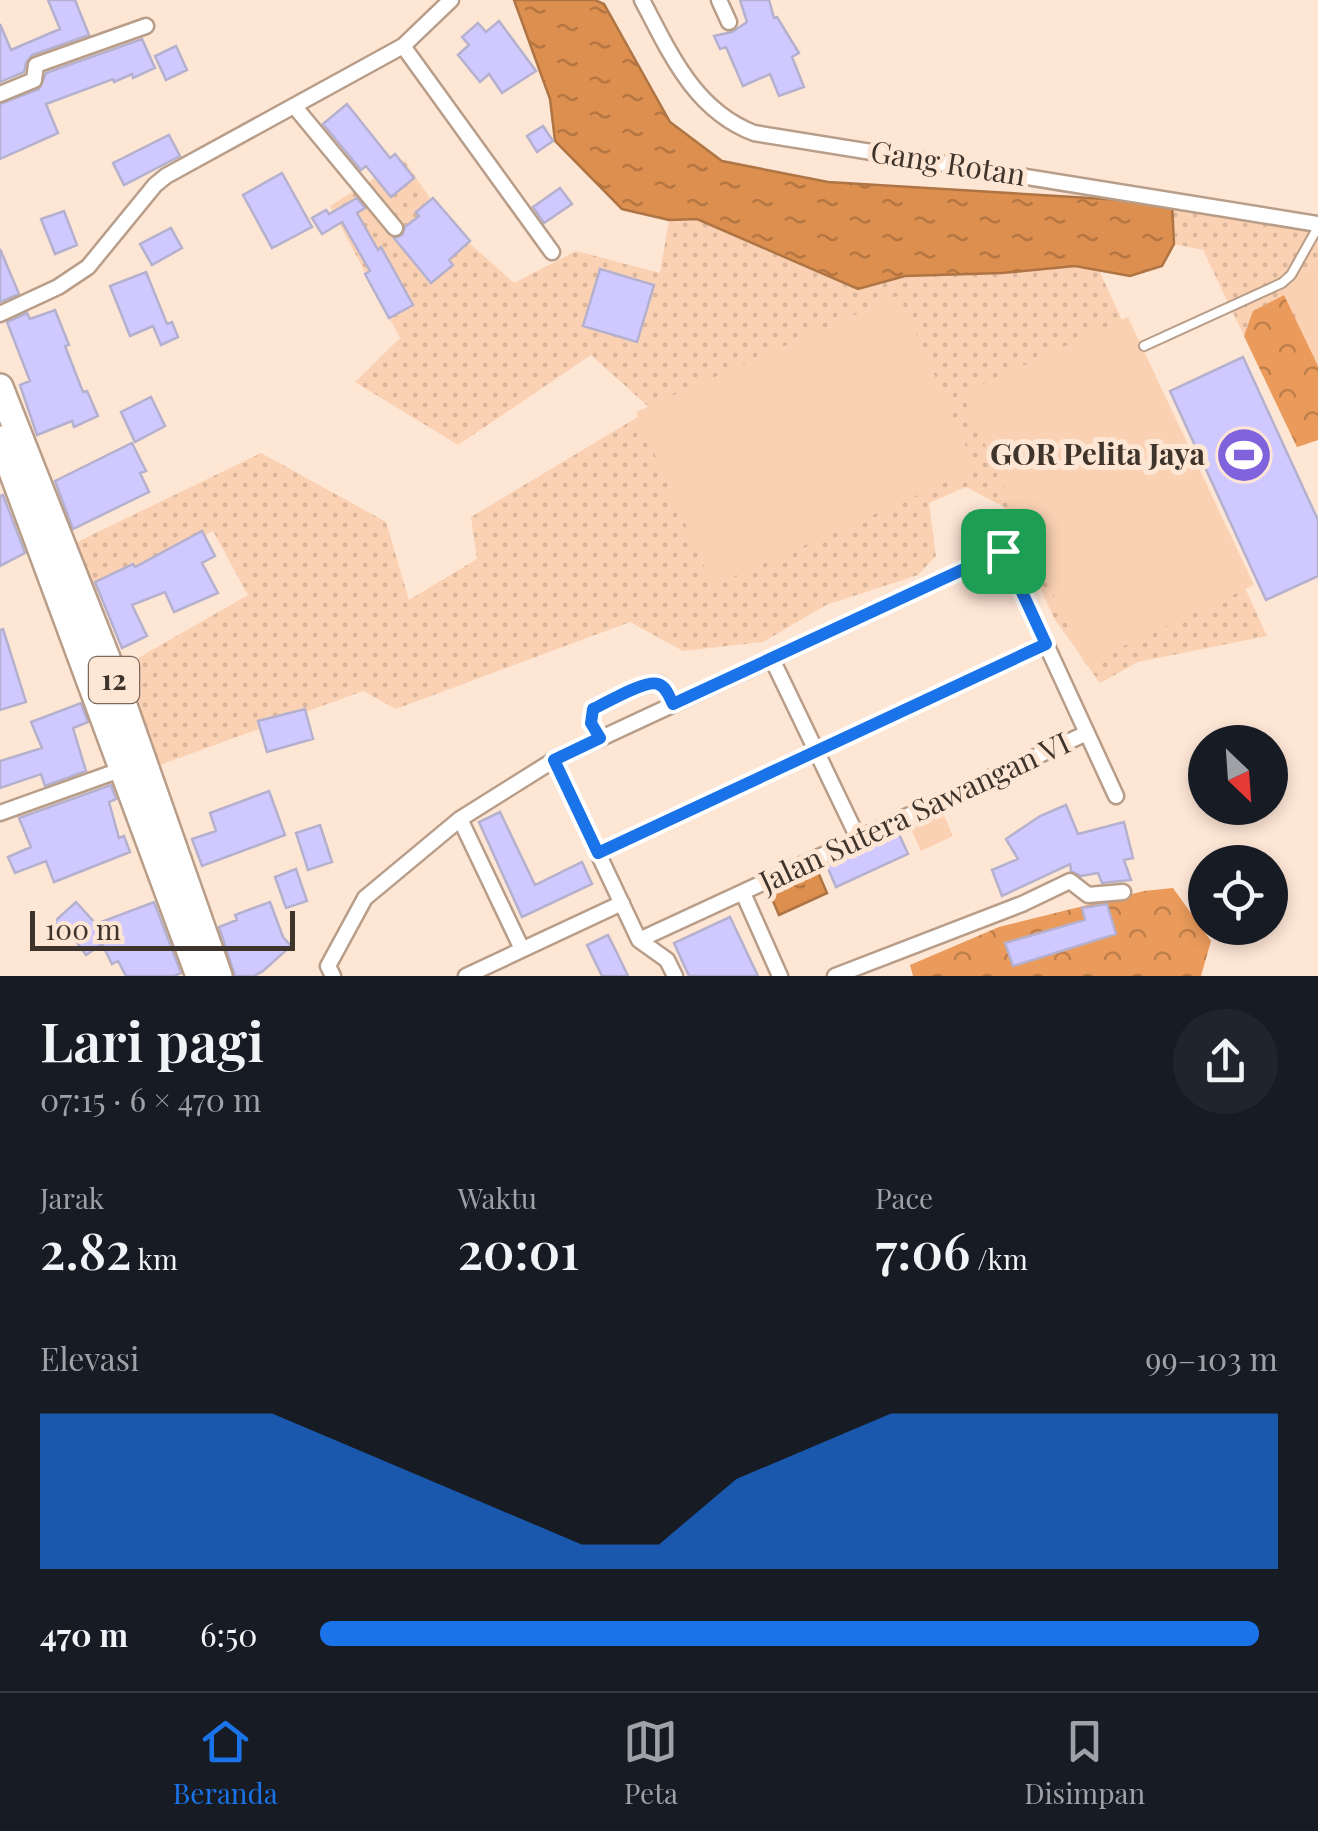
<!DOCTYPE html>
<html lang="id">
<head>
<meta charset="utf-8">
<style>
  body { margin:0; font-family:"Playfair Display",serif; background:#20242c; color:#f1f3f6; height:100vh; display:flex; flex-direction:column; font-size:38px; white-space:nowrap }
  * { box-sizing:border-box; margin:0 }
  p { font-size:32px; color:#9ea1a6 }
  .icon { flex:none; width:55px; height:55px; fill:none; stroke:currentColor; stroke-width:2; stroke-linecap:round; stroke-linejoin:round }
  .map { position:relative; height:976px; overflow:hidden }
  .side { display:flex; flex-direction:column; background:#171b24; flex:1 }
  .side>* { flex:none }
  .needle { width:65px; rotate:155deg }
  .fabs { position:absolute; left:1188px; top:725px; display:grid; gap:20px }
  .fabs a { display:grid; place-items:center; width:100px; height:100px; border-radius:50%; background:#171b24; box-shadow:0 5px 15px #0003; font-size:50px }
  .scale { position:absolute; left:30px; bottom:25px; width:265px; box-sizing:border-box; padding-left:10px; border:5px solid #3f342b; border-top:0; font-size:28px; line-height:35px; white-space:nowrap; color:#3f342b; -webkit-text-stroke:8px #fee6d5; paint-order:stroke }
  .pin { position:absolute; display:grid; place-items:center; width:85px; height:85px; color:#fff; margin:-42px; border-radius:20px; box-shadow:0 5px 15px #0006 }
  .round { display:grid; place-items:center; flex:none; width:105px; height:105px; border-radius:52px; background:#20242c }
  .headline { display:flex; align-items:center; justify-content:space-between; height:170px; padding:0 40px }
  h1 { font-size:55px; font-weight:600; line-height:75px }
  .metrics { display:grid; grid-template-columns:repeat(3,1fr); gap:15px; height:170px; padding:10px 40px }
  .metrics div { display:grid; align-content:center }
  .metrics b { font-size:50px; font-weight:600 }
  .metrics small { font-size:28px; font-weight:400 }
  .metrics p { font-size:28px }
  .chart { height:280px; padding:20px 40px }
  .chart p { display:flex; justify-content:space-between }
  .chart svg { width:100%; height:180px; margin-top:10px; fill:#1a73e8; opacity:.7 }
  ul { padding:0 40px; list-style:none; font-size:32px }
  li { display:grid; grid-template-columns:160px 120px 1fr; align-items:center; height:75px }
  li i { height:25px; border-radius:12px; background:#1a73e8 }
  .tab-bar { display:flex; justify-content:space-around; align-items:center; height:140px; border-top:2px solid #363941; background:#171b24; font-size:28px; color:#9ea1a6 }
  .tab-bar a { display:grid; justify-items:center; gap:5px }
  .tab-bar .selected { color:#1a73e8 }
  .map>svg:first-child { display:block }
  .grass { fill:url(#grass-dots) }
  .forest { fill:url(#forest-crowns) }
  .pitch { fill:#fbd1b3 }
  .water { fill:url(#water-ripples); stroke:#ae7444; stroke-width:2.5 }
  .building { fill:#d0c9ff; stroke:#b4b0ce; stroke-width:2.5 }
  .lines { fill:none; stroke-linecap:round; stroke-linejoin:round }
  .service-casing { stroke:#b89d89; stroke-width:12 }
  .minor-casing { stroke:#b89d89; stroke-width:19 }
  .trunk-casing { stroke:#b89d89; stroke-width:30 }
  .service { stroke:#fff; stroke-width:8 }
  .minor { stroke:#fff; stroke-width:14 }
  .trunk { stroke:#fff; stroke-width:25 }
  .route-casing { stroke:#fff; stroke-width:20 }
  .route { stroke:#1a73e8; stroke-width:12 }
  .labels { text-anchor:middle; stroke-width:10; stroke-linejoin:round; paint-order:stroke }
  .shield { fill:#fee6d5; stroke:#78695e; stroke-width:2.5 }
  .shield-label { font-size:28px; font-weight:bold; fill:#3f342b }
  .street-label { font-size:30px; fill:#3f342b; stroke:#fee6d5 }
  .poi-label { font-size:30px; font-weight:bold; fill:#3f342b; stroke:#fee6d5; text-anchor:end }
</style>
</head>
<body>
<div class="map">
<svg width="1318" height="976" viewBox="0 0 1318 976">
  <defs>
    <pattern id="grass-dots" width="8" height="8" patternUnits="userSpaceOnUse" patternTransform="scale(2.5)"><rect width="8" height="8" fill="#fbd1b3"/><path d="M2 2h.1M6 6h.1" fill="none" stroke="#d8b49a" stroke-width="1.8" stroke-linecap="round"/></pattern>
    <pattern id="forest-crowns" width="20" height="18" patternUnits="userSpaceOnUse" patternTransform="scale(2.5)"><rect width="20" height="18" fill="#ea9b5b"/><path d="M2 6a3 3 0 1 1 6 0M12 15a3 3 0 1 1 6 0" fill="none" stroke="#bf7f4b"/></pattern>
    <pattern id="water-ripples" width="26" height="14" patternUnits="userSpaceOnUse" patternTransform="scale(2.5)"><rect width="26" height="14" fill="#dd8f4f"/><path d="M2 4q2-2 4 0t4 0M15 11q2-2 4 0t4 0" fill="none" stroke="#b57642"/></pattern>
  </defs>
  <rect width="100%" height="100%" fill="#fee6d5"/>
  <path class="grass" d="M 404,160 L 446,222 L 514,283 L 576,251 L 660,273 L 669,220 L 697,219 L 858,289 L 905,276 L 1002,273 L 1075,266 L 1099,270 L 1267,636 L 1138,662 L 1100,683 L 1054,618 L 1004,507 L 966,487 L 929,503 L 936,556 L 918,575 L 826,605 L 763,642 L 683,651 L 630,622 L 396,709 L 363,691 L 157,766 L 119,669 L 248,595 L 213,531 L 90,594 L 69,546 L 261,453 L 386,522 L 409,600 L 477,559 L 471,517 L 651,409 L 591,355 L 458,445 L 355,382 L 400,338 L 330,206 Z
    M 1172,203 L 1318,223 L 1318,440 L 1297,447 L 1203,250 L 1174,244 Z"/>
  <path class="forest" d="M 1284,295 L 1318,366 L 1318,440 L 1297,447 L 1244,336 L 1253,311 Z
    M 1173,888 L 1211,941 L 1201,976 L 913,976 L 910,965 L 999,927 L 1144,891 Z"/>
  <path class="pitch" d="M 1318,271 L 1318,365 L 1284,290 Z
    M 899,295 L 976,469 L 713,586 L 636,412 Z
    M 1128,317 L 1254,585 L 1085,664 L 962,394 Z
    M 943,813 L 953,836 L 921,851 L 910,827 Z"/>
  <path class="water" d="M 514,0 L 595,0 L 604,4 L 670,122 L 722,161 L 828,182 L 1172,203 L 1174,244 L 1162,266 L 1130,276 L 1075,266 L 1002,273 L 905,276 L 858,289 L 697,219 L 669,220 L 622,209 L 555,141 L 550,99 Z
    M 818,872 L 827,893 L 779,915 L 770,894 Z"/>
  <path class="building" d="M 48,0 L 75,0 L 89,35 L 32,55 L 26,63 L 24,72 L 0,82 L 0,24 L 11,50 L 60,29 Z
    M 740,0 L 769,0 L 774,18 L 777,17 L 799,53 L 792,57 L 804,87 L 779,96 L 770,74 L 743,86 L 726,47 L 720,49 L 714,36 L 732,32 L 747,22 Z
    M 499,21 L 536,71 L 502,93 L 489,74 L 480,82 L 458,55 L 469,45 L 462,37 L 478,23 L 486,32 Z
    M 142,39 L 155,68 L 133,78 L 132,74 L 114,82 L 113,79 L 46,104 L 58,133 L 0,159 L 0,104 L 39,89 L 46,73 Z
    M 176,46 L 187,70 L 166,80 L 155,56 Z
    M 347,104 L 390,158 L 395,154 L 414,178 L 391,197 L 366,166 L 361,170 L 323,124 Z
    M 543,126 L 553,141 L 537,152 L 527,136 Z
    M 169,135 L 180,156 L 124,185 L 113,163 Z
    M 282,173 L 312,227 L 272,248 L 243,195 Z
    M 560,188 L 572,204 L 544,223 L 533,207 Z
    M 357,198 L 365,208 L 357,213 L 378,250 L 381,247 L 413,305 L 389,318 L 365,274 L 370,271 L 342,222 L 322,234 L 312,218 L 326,210 L 329,214 Z
    M 433,198 L 470,241 L 449,260 L 453,265 L 431,283 L 394,238 L 402,235 L 405,227 L 419,216 L 416,212 Z
    M 64,211 L 77,245 L 55,254 L 41,219 Z
    M 171,228 L 182,248 L 152,265 L 140,244 Z
    M 0,249 L 19,294 L 0,302 Z
    M 600,269 L 654,285 L 637,342 L 583,326 Z
    M 146,272 L 167,324 L 172,322 L 178,337 L 161,345 L 153,326 L 130,336 L 110,286 Z
    M 55,310 L 69,345 L 65,346 L 83,392 L 87,391 L 98,416 L 74,427 L 72,421 L 37,435 L 20,385 L 30,381 L 7,322 L 27,313 L 30,319 Z
    M 1243,357 L 1318,520 L 1318,576 L 1266,600 L 1170,391 Z
    M 151,397 L 165,426 L 135,442 L 121,412 Z
    M 132,443 L 146,471 L 140,473 L 149,492 L 73,529 L 55,481 Z
    M 3,495 L 25,553 L 0,566 L 0,496 Z
    M 202,531 L 215,556 L 202,563 L 218,593 L 174,612 L 165,592 L 132,605 L 147,636 L 122,648 L 95,582 L 133,564 L 135,567 Z
    M 3,629 L 26,702 L 0,710 L 0,630 Z
    M 81,703 L 88,722 L 73,728 L 86,771 L 45,786 L 41,774 L 0,788 L 0,761 L 42,748 L 31,722 Z
    M 305,709 L 313,739 L 267,752 L 258,721 Z
    M 111,785 L 116,799 L 109,802 L 119,838 L 124,836 L 130,852 L 54,882 L 46,861 L 15,873 L 8,857 L 31,847 L 19,818 Z
    M 269,791 L 285,835 L 202,866 L 192,839 L 216,831 L 210,813 Z
    M 1066,805 L 1078,834 L 1124,822 L 1133,858 L 1124,860 L 1131,880 L 1102,883 L 1098,873 L 1081,876 L 1071,871 L 1070,864 L 1002,896 L 992,870 L 1018,859 L 1006,839 L 1040,816 Z
    M 500,812 L 535,885 L 582,862 L 592,884 L 522,917 L 479,822 Z
    M 320,825 L 332,862 L 308,870 L 296,833 Z
    M 899,834 L 908,854 L 836,887 L 827,866 Z
    M 296,869 L 307,901 L 286,908 L 275,877 Z
    M 76,902 L 96,924 L 154,902 L 181,973 L 174,976 L 126,976 L 118,961 L 112,964 L 102,944 L 86,955 L 72,936 L 69,939 L 54,922 Z
    M 270,902 L 283,937 L 291,946 L 263,971 L 254,976 L 235,976 L 219,927 L 237,920 L 235,915 Z
    M 1107,904 L 1116,934 L 1013,966 L 1005,943 L 1085,920 L 1082,908 Z
    M 730,917 L 758,976 L 689,976 L 674,943 Z
    M 608,935 L 617,953 L 628,976 L 602,976 L 587,945 Z"/>
  <g class="lines">
    <g class="service-casing">
      <path id="service" d="M 1144,346 L 1282,283 L 1291,275 L 1318,227"/>
    </g>
    <g class="minor-casing">
      <path id="minor" d="M 642,0 C 670,53 694,110 754,133 L 1318,224
        M 719,0 L 729,22
        M 403,46 L 552,252
        M 0,94 L 34,80 L 36,65 L 146,26
        M 295,107 L 395,228
        M 0,314 L 58,287 L 88,267 L 155,185 L 166,176 L 403,46 L 451,0
        M 772,659 L 858,838
        M 600,739 L 591,723 L 593,709 C 606,703 648,678 660,684 C 667,688 670,698 673,704
        M 554,760 L 639,940 L 667,960 L 675,976
        M 0,813 L 123,769
        M 460,819 L 522,949
        M 598,853 L 1046,644
        M 743,893 L 780,976
        M 639,940 L 1087,733
        M 333,976 L 328,966 L 365,898 L 460,819 L 554,760 L 1003,551 L 1116,796
        M 466,976 L 622,903
        M 835,976 L 1022,904 L 1070,881 L 1088,895 L 1123,892"/>
    </g>
    <g class="trunk-casing">
      <path id="trunk" d="M 0,387 L 109,663 L 219,976
        M 0,439 L 199,976"/>
    </g>
    <use href="#service" class="service"/>
    <use href="#minor" class="minor"/>
    <use href="#trunk" class="trunk"/>
  </g>
  <g class="lines">
    <g class="route-casing">
      <path id="route" d="M 1003,551 L 1046,644 L 598,853 L 554,760 L 600,738 L 591,723 L 593,709 C 606,703 646,679 658,684 C 667,687 669,697 673,704 Z"/>
    </g>
    <use href="#route" class="route"/>
  </g>
  <defs>
    <g id="stadium-disc" transform="scale(2.875)"><circle r="9.5" fill="#8062dd" stroke="#fee6d5"/><path d="M0-5a6.5 5 0 1 0 0 10a6.5 5 0 1 0 0-10ZM-3.5-1.8h7v3.6h-7Z" fill="#fff"/></g>
  </defs>
  <g fill-rule="evenodd">
    <use href="#stadium-disc" x="1244" y="455"/>
  </g>
  <g class="labels">
    <rect class="shield" x="89" y="657" width="50" height="46" rx="8"/>
    <g class="shield-label">
      <text x="114" y="690">12</text>
    </g>
    <g class="street-label">
      <text transform="translate(948 164) rotate(9)" y="10">Gang Rotan</text>
      <text transform="translate(915 813) rotate(-25)" y="10">Jalan Sutera Sawangan VI</text>
    </g>
    <g class="poi-label">
      <text x="1205" y="465">GOR Pelita Jaya</text>
    </g>
  </g>
</svg>
<div class="fabs">
<a><svg class="needle" viewBox="-14 -14 28 28"><path d="M0-13l5 13h-10z" fill="#e53935"/><path d="M0 13l5-13h-10z" fill="#9ea1a6"/></svg></a>
<a><svg class="icon" aria-label="locate" viewBox="0 0 24 24"><circle cx="12" cy="12" r="6"/><path d="M12 2v4M12 18v4M2 12h4M18 12h4"/></svg></a>
</div>
<div class="scale">100 m</div>
<div class="pin" style="left:1003px;top:551px;background:#1e9e55"><svg class="icon" aria-label="arrive" viewBox="0 0 24 24"><path d="M6 21V4h12l-3 4 3 4H6"/></svg></div>
</div>
<section class="side">
<div class="headline"><div><h1>Lari pagi</h1><p>07:15 · 6 × 470 m</p></div><a class="round"><svg class="icon" aria-label="share" viewBox="0 0 24 24"><path d="M12 15V3M7 8l5-5 5 5M5 13v7h14v-7"/></svg></a></div>
<div class="metrics">
<div><p>Jarak</p><b>2.82<small> km</small></b></div>
<div><p>Waktu</p><b>20:01</b></div>
<div><p>Pace</p><b>7:06<small> /km</small></b></div>
</div>
<div class="chart"><p><span>Elevasi</span>99–103 m</p>
<svg viewBox="0 0 160 44" preserveAspectRatio="none"><path d="M0 44V6L10 6L20 6L30 6L40 14L50 22L60 30L70 38L80 38L90 22L100 14L110 6L120 6L130 6L140 6L150 6L160 6V44z"/></svg>
</div>
<ul>
<li><b>470 m</b>6:50<i style="width:98%"></i></li>
</ul>
</section>
<nav class="tab-bar">
<a class="selected"><svg class="icon" aria-label="home" viewBox="0 0 24 24"><path d="M3 11l9-7 9 7M6 9v11h12V9"/></svg>Beranda</a>
<a><svg class="icon" aria-label="map" viewBox="0 0 24 24"><path d="M3 6l6-2 6 2 6-2v14l-6 2-6-2-6 2zM9 4v14M15 6v14"/></svg>Peta</a>
<a><svg class="icon" aria-label="saved" viewBox="0 0 24 24"><path d="M7 4h10v16l-5-4-5 4z"/></svg>Disimpan</a>
</nav>
</body>
</html>
